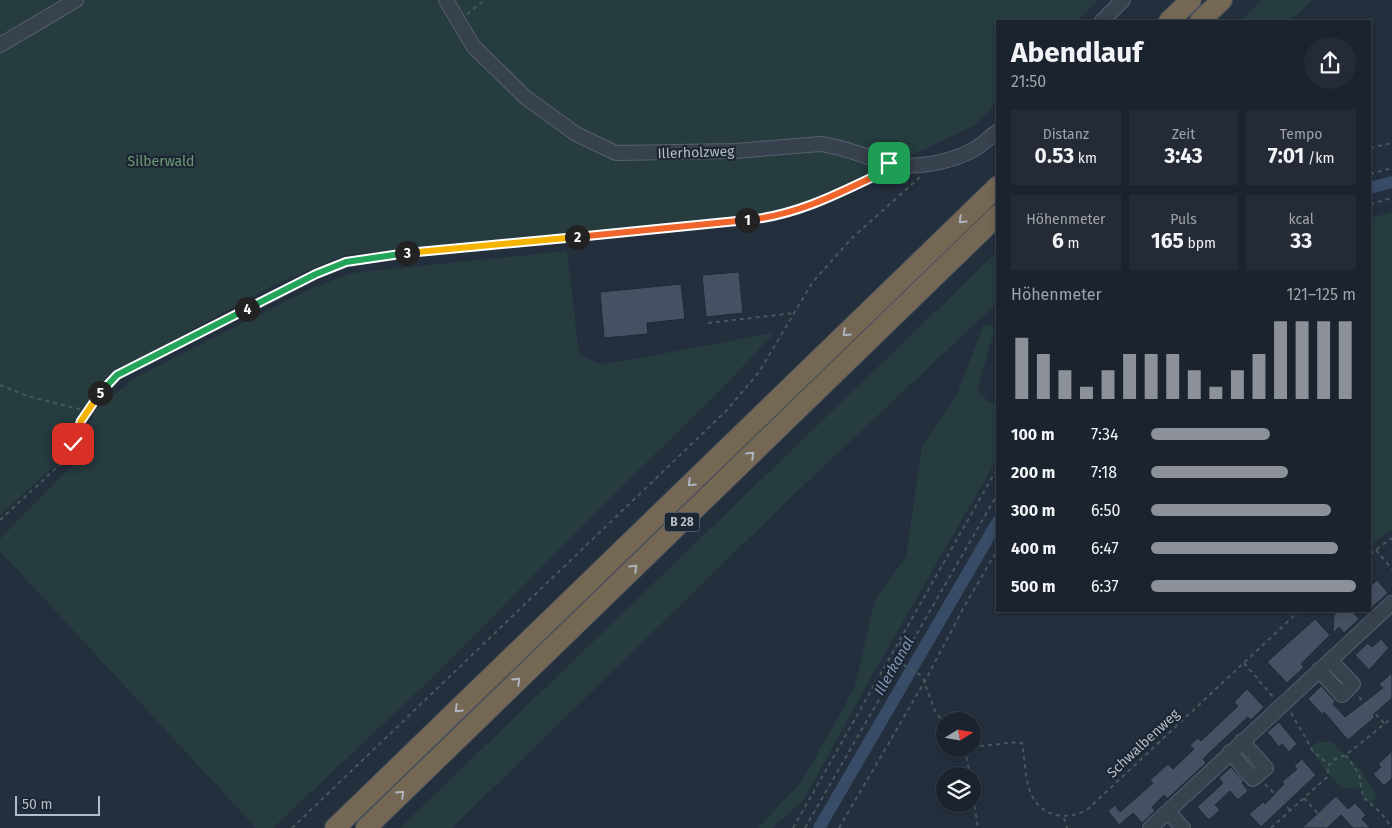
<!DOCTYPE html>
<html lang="de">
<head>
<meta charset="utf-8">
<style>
  body { margin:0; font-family:"Fira Sans",sans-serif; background:#242b36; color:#f1f3f6; height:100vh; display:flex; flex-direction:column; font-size:19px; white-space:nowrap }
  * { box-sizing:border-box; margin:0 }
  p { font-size:16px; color:#a0a4aa }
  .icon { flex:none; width:28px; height:28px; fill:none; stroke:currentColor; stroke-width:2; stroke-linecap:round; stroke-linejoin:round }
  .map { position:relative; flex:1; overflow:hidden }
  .drawer { position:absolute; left:996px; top:20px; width:375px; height:592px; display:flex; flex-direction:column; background:#1b232e; border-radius:0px; box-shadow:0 2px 8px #0003,0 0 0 1px #39404a }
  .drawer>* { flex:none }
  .needle { width:32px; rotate:79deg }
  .tools { position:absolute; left:936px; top:712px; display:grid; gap:10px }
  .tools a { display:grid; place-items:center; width:45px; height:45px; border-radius:50%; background:#1b232e; box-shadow:0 2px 8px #0003,0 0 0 1px #39404a; font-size:25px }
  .scale { position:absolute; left:15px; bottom:12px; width:85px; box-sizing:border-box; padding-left:5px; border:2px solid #b4bcc9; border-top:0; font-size:14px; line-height:18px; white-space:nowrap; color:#b4bcc9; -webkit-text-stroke:4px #1d2633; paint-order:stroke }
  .pin { position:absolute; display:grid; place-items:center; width:42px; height:42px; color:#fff; margin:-21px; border-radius:10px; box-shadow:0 2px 8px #0006 }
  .km { position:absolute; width:25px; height:25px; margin:-12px; border-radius:50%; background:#222; color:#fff; font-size:14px; line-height:25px; text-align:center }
  .round { display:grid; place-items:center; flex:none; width:52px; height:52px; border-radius:26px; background:#242b36 }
  .overview { display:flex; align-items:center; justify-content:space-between; height:85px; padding:0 15px }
  h1 { font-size:28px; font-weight:700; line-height:38px }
  .metrics { display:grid; grid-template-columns:repeat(3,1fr); gap:8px; height:85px; padding:5px 15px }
  .metrics div { display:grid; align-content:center; border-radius:0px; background:#242b36; text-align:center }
  .metrics b { font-size:21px; font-weight:700 }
  .metrics small { font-size:14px; font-weight:400 }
  .metrics p { font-size:14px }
  .chart { height:140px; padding:10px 15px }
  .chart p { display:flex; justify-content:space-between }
  .chart svg { width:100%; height:90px; margin-top:5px; stroke:#8c9099; stroke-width:6 }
  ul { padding:0 15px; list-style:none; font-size:16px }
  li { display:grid; grid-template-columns:80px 60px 1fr; align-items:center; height:38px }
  li i { height:12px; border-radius:6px; background:#8c9099 }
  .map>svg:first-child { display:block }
  .green { fill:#263c3f }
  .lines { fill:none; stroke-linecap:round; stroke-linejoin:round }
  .canal { stroke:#394c67; stroke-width:12 }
  .building { fill:#455162; stroke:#1f2835 }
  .minor-casing { stroke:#565f6c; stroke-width:16 }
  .highway-casing { stroke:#434c59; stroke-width:22 }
  .path { stroke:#44595c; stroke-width:2; stroke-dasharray:4 4; stroke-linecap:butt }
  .minor { stroke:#38414e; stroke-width:14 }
  .highway { stroke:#746855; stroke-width:20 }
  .oneway { stroke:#aeb4bd }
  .split-1-casing { stroke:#fff; stroke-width:10 }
  .split-2-casing { stroke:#fff; stroke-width:10 }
  .split-3-casing { stroke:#fff; stroke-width:10 }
  .split-4-casing { stroke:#fff; stroke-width:10 }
  .split-5-casing { stroke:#fff; stroke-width:10 }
  .split-6-casing { stroke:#fff; stroke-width:10 }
  .split-1 { stroke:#f0652b; stroke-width:6 }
  .split-2 { stroke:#f0652b; stroke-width:6 }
  .split-3 { stroke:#f5b400; stroke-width:6 }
  .split-4 { stroke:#22a559; stroke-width:6 }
  .split-5 { stroke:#22a559; stroke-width:6 }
  .split-6 { stroke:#f5b400; stroke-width:6 }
  .labels { text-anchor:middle; stroke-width:4.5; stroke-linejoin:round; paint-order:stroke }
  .shield { fill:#1d2633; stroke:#878f9c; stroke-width:1 }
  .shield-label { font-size:12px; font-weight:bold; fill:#b4bcc9 }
  .street-label { font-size:14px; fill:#b4bcc9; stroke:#1d2633 }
  .park-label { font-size:14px; fill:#6b9a76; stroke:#1d2633 }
  .water-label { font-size:15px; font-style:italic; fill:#7c92b1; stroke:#1d2633 }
</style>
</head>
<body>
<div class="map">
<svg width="1392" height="828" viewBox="0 0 1392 828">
  <rect width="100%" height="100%" fill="#242f3e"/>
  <path class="green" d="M 0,0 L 1098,0 L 1077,21 L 998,21 L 997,102 L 975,125 L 811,203 L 754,218 L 466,242 L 345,255 L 272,286 L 109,375 L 83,409 L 66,455 L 0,515 Z
    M 1262,0 L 1312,0 L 1290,21 L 1240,21 Z
    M 1392,212 L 1392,529 L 1370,546 L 1370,218 Z
    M 567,251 L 579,354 L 601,365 L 774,333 L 720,391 L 612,496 L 433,677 L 273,828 L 256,828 L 0,551 L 0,539 L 75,462 L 95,411 L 136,377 L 312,288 L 352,273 Z
    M 997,252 L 997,303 L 786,502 L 452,828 L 400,828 Z
    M 990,324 L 995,329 L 977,390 L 987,401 L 997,403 L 997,459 L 875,670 L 803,801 L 772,828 L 758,828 L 801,782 L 840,715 L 855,686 L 875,600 L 906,557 L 922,446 L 957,395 L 983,326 Z
    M 1318,742 L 1332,742 L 1360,769 L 1377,796 L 1371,805 L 1363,796 L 1360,787 L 1344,789 L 1331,778 L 1309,748 Z"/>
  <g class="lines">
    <path class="canal" d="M 1370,188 L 1392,182
      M 819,828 L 998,521"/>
  </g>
  <path class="building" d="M 739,272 L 743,313 L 706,317 L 702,275 Z
    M 681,284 L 685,319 L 647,323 L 648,334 L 604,338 L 600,292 Z
    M 1377,580 L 1388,593 L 1370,609 L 1370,587 Z
    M 1339,611 L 1352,611 L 1359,619 L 1344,633 L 1339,627 L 1333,633 L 1334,615 Z
    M 1315,619 L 1330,635 L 1301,664 L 1304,667 L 1287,683 L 1267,662 Z
    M 1381,639 L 1389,648 L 1369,670 L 1355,655 L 1368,643 L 1372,647 Z
    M 1392,673 L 1392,698 L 1373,715 L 1375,717 L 1348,740 L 1324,712 L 1322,714 L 1308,699 L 1321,686 L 1335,701 L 1333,704 L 1345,717 L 1383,688 L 1379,684 Z
    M 1247,689 L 1264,707 L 1251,720 L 1248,717 L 1210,752 L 1203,759 L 1206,763 L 1167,799 L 1164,795 L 1152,807 L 1155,811 L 1142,823 L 1133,813 L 1119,825 L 1108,811 L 1115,805 L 1120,812 L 1153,783 L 1150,780 L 1168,764 L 1173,769 L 1194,749 L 1190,745 L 1198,738 L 1201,741 L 1238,706 L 1234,702 Z
    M 1279,722 L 1297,744 L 1289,752 L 1282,744 L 1279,747 L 1267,732 Z
    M 1392,751 L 1392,778 L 1384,786 L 1373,774 L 1381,767 L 1378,764 Z
    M 1302,759 L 1316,775 L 1261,827 L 1249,814 L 1263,802 L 1265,804 L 1284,784 L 1282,782 L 1297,769 L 1294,766 Z
    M 1231,767 L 1244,781 L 1242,783 L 1248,791 L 1238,800 L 1230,791 L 1215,805 L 1220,810 L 1209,820 L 1197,807 L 1223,783 L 1219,778 Z
    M 1336,796 L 1348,809 L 1355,803 L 1366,815 L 1362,819 L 1370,828 L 1353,828 L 1341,815 L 1327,828 L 1302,828 Z"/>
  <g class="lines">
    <g class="minor-casing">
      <path id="minor" d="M 446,0 L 473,46 L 525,97 L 576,134 L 616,153 L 735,151 L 820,144 C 846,147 869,159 895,164 C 918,169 953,161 973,150 C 982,145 990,137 998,131
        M 1102,21 L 1123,0
        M 0,45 L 76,0
        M 1319,670 L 1342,695 L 1353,684 L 1330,660
        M 1230,752 L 1253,779 L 1266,768 L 1242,741
        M 1168,812 L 1183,828
        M 1150,828 L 1392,603"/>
    </g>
    <g class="highway-casing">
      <path id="highway" d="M 1169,21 L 1191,0
        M 1200,21 L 1222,0
        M 335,828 L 998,186
        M 366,828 L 998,215"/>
    </g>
    <path class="path" d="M 467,14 L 485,0
      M 1370,148 L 1392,143
      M 1370,174 L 1392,168
      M 1370,204 L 1392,198
      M 708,323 L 795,313
      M 0,385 L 27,396 L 87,411
      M 0,520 L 67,458 L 81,421 L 90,405 L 108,382 L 117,375 L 316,274 L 346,262 L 377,256 L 762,219 L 797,211 L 814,205 L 880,173
      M 1376,550 L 1392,569
      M 1370,554 L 1392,538
      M 900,642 L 902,664 L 922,676 L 935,711 L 945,725
      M 1244,663 L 1273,697
      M 1359,697 L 1385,724
      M 1291,713 L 1313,751 L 1329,765 L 1335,759 L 1346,755 L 1392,718
      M 972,747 L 1018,742 L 1022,743 C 1025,759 1025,780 1031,794 C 1042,818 1068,821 1088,809 L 1299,611
      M 965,749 L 970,776
      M 1346,755 L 1359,774 L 1363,797 L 1381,813 L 1392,828
      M 1265,784 L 1290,810
      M 972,790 L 978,828
      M 1304,798 L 1331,828
      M 1064,818 L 1067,828
      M 292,828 L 727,410 L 759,372 L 812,283 L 851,239 L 920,177
      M 793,828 L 998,467
      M 805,828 L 998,493
      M 839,828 L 925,681 L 965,605 L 998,549
      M 1271,828 L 1327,777 L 1329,765"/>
    <use href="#minor" class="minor"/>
    <use href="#highway" class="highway"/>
  </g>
  <defs><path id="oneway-chevron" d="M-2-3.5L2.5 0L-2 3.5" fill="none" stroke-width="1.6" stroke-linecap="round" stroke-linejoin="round" transform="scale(1.25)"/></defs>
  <g class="oneway">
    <use href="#oneway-chevron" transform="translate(962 220) rotate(136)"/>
    <use href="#oneway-chevron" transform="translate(846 333) rotate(136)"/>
    <use href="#oneway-chevron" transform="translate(751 455) rotate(-44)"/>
    <use href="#oneway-chevron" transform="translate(691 483) rotate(136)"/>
    <use href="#oneway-chevron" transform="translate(634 568) rotate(-44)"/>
    <use href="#oneway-chevron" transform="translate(517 681) rotate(-44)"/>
    <use href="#oneway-chevron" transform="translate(458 709) rotate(136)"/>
    <use href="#oneway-chevron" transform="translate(401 794) rotate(-44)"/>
  </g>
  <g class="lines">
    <g class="split-1-casing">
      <path id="split-1" d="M 747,220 C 802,215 849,188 898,165 L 889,163"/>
    </g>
    <g class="split-2-casing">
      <path id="split-2" d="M 577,237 L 747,220"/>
    </g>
    <g class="split-3-casing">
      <path id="split-3" d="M 407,253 L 577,237"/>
    </g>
    <g class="split-4-casing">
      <path id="split-4" d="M 247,309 L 316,274 L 346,262 L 407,253"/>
    </g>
    <g class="split-5-casing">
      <path id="split-5" d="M 100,393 L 117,375 L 247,309"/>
    </g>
    <g class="split-6-casing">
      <path id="split-6" d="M 73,444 L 81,421 L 100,393"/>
    </g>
    <use href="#split-1" class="split-1"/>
    <use href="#split-2" class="split-2"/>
    <use href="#split-3" class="split-3"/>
    <use href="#split-4" class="split-4"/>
    <use href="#split-5" class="split-5"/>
    <use href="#split-6" class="split-6"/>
  </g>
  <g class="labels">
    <rect class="shield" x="664.5" y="512.5" width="35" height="19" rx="4"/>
    <g class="shield-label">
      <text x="682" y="526">B 28</text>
    </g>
    <g class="street-label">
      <text transform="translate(696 152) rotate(-2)" y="5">Illerholzweg</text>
      <text transform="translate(1143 743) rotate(-43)" y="5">Schwalbenweg</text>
    </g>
    <g class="park-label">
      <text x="161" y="166">Silberwald</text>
    </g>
    <g class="water-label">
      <text transform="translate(894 666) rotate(-60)" y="5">Illerkanal</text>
    </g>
  </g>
</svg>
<div class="tools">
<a><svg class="needle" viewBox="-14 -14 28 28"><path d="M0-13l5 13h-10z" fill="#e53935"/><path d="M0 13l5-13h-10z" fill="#a0a4aa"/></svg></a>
<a><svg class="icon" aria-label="layers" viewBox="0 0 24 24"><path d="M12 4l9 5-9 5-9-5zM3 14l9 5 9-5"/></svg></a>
</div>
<div class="scale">50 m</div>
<div class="pin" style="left:889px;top:163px;background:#1e9e55"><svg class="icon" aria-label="arrive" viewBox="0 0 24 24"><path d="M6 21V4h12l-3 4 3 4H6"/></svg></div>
<div class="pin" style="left:73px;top:444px;background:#d93025"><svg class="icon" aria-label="check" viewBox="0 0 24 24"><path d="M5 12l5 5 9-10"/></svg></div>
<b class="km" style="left:747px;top:220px">1</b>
<b class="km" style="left:577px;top:237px">2</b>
<b class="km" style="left:407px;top:253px">3</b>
<b class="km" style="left:247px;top:309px">4</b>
<b class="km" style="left:100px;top:393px">5</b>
<section class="drawer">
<div class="overview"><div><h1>Abendlauf</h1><p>21:50</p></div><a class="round"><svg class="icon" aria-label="share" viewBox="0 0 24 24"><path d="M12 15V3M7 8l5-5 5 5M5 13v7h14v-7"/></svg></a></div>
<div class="metrics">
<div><p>Distanz</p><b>0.53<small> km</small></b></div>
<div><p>Zeit</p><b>3:43</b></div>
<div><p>Tempo</p><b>7:01<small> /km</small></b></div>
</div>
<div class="metrics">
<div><p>Höhenmeter</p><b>6<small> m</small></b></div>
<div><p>Puls</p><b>165<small> bpm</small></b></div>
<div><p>kcal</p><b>33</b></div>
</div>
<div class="chart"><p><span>Höhenmeter</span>121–125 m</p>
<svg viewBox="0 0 160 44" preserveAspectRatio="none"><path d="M5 44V14M15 44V22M25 44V30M35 44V38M45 44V30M55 44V22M65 44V22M75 44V22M85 44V30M95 44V38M105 44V30M115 44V22M125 44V6M135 44V6M145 44V6M155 44V6"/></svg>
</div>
<ul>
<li><b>100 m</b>7:34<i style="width:58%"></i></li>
<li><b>200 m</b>7:18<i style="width:67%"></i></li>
<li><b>300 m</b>6:50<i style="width:88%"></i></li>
<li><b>400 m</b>6:47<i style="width:91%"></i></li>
<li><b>500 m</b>6:37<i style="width:100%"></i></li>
</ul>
</section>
</div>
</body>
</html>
